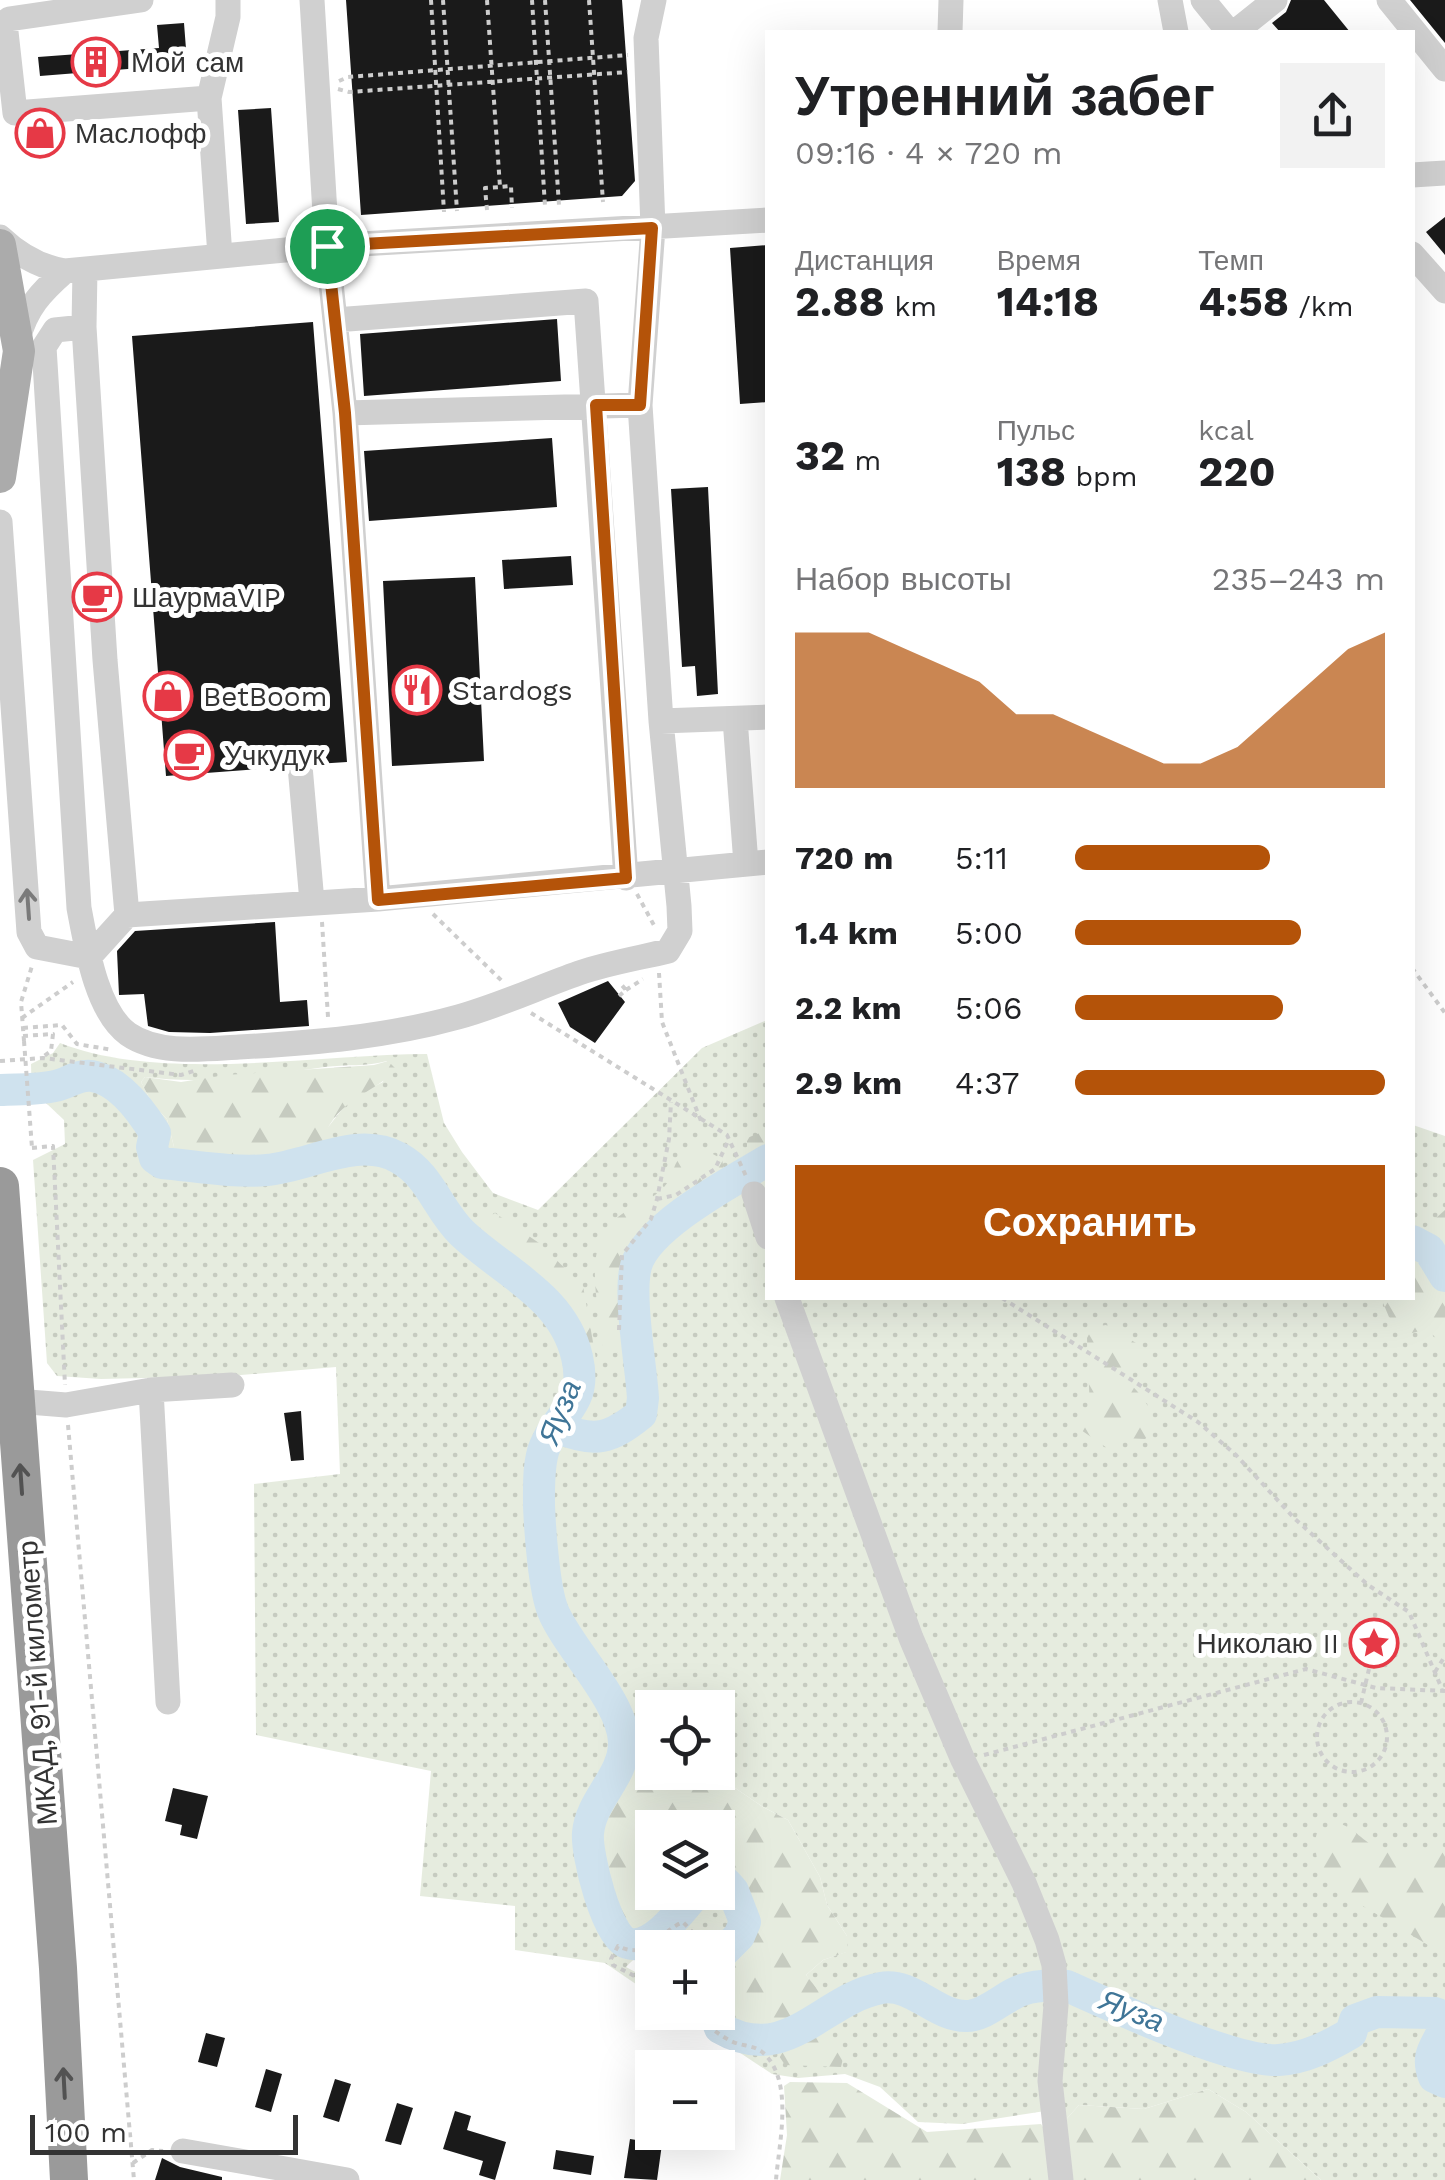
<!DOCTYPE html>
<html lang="ru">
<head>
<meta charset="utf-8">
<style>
  body { margin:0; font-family:"Work Sans",sans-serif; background:#f2f2f2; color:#202124; height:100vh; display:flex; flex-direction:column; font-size:38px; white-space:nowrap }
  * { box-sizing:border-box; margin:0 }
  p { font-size:32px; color:#757577 }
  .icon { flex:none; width:55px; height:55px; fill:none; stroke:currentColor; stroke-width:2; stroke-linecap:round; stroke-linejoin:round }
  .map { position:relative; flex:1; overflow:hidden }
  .panel { position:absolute; left:765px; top:30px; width:650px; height:1270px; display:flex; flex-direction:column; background:#fff; border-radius:0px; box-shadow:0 10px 40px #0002 }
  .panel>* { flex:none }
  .fabs { position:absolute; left:635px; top:1690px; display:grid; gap:20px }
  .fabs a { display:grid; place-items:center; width:100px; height:100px; border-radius:0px; background:#fff; box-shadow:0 10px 40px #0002; font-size:50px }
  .scale { position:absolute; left:30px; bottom:25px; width:268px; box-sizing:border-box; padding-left:10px; border:5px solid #333; border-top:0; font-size:28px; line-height:35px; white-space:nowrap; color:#333; -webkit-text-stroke:8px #fff; paint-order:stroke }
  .pin { position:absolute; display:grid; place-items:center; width:85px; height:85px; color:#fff; margin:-42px; border:5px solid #fff; border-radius:50%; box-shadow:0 2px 10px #0007 }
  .round { display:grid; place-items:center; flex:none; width:105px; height:105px; border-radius:0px; background:#f2f2f2 }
  .overview { display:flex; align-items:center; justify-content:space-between; height:170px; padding:0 30px }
  h1 { font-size:55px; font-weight:700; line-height:75px }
  .stats { display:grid; grid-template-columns:repeat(3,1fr); gap:15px; height:170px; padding:10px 30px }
  .stats div { display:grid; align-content:center }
  .stats b { font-size:42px; font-weight:700 }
  .stats small { font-size:28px; font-weight:400 }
  .stats p { font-size:28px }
  .chart { height:280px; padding:20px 30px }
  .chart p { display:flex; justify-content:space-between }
  .chart svg { width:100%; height:180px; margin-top:10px; fill:#b45309; opacity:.7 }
  .button { display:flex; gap:20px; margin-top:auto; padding:20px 30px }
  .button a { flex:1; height:115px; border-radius:0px; background:#b45309; color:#fff; font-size:40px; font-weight:700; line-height:115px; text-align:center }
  ul { padding:0 30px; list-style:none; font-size:32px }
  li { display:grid; grid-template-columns:160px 120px 1fr; align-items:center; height:75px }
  li i { height:25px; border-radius:12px; background:#b45309 }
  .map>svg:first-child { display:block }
  .grass { fill:url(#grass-dots); fill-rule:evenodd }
  .forest { fill:url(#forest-firs) }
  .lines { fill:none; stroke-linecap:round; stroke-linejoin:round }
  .river { stroke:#cfe2ee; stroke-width:32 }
  .building { fill:#1a1a1a }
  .path { stroke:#cdcdcd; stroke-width:4; stroke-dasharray:5 5; stroke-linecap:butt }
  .minor { stroke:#d0d0d0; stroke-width:25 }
  .major { stroke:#ababab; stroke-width:32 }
  .highway { stroke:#9a9a9a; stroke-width:38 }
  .path-bridge { stroke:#cdcdcd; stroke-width:4; stroke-dasharray:5 5; stroke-linecap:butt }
  .oneway { stroke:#7a7a7a }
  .oneway2 { stroke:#525252 }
  .route-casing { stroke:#fff; stroke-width:20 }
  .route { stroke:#b45309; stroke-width:12 }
  .labels { text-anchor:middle; stroke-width:10; stroke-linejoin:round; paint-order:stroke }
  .poi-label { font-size:28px; fill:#333; stroke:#fff; text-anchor:start }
  .street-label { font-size:28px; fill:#333; stroke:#fff }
  .water-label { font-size:30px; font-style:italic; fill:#3f7597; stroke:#fff }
</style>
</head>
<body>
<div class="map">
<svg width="1445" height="2180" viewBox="0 0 1445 2180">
  <defs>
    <pattern id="grass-dots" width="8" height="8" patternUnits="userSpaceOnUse" patternTransform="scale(2.5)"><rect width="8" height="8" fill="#e6ecdf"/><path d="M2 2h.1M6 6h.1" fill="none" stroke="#c6cbc0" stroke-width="1.8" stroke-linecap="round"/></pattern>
    <pattern id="forest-firs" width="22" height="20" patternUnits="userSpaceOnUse" patternTransform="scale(2.5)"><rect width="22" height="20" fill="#e6ecdf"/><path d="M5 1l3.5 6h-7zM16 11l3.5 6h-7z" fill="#c6cbc0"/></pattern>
  </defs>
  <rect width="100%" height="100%" fill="#fff"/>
  <path class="grass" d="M 767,1020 L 768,1298 L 1412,1298 L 1413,1125 L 1445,1136 L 1445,2180 L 1321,2180 L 1246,2112 L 1208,2089 L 1144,2109 L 1079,2105 L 1063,2123 L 1058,2109 L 962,2124 L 918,2122 L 880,2087 L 845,2074 L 798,2078 L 772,2074 L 680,2013 L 718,2012 L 718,1948 L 698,1947 L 693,1938 L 678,1929 C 663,1952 643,1948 626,1967 L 652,1981 L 652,1995 L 605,1963 L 515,1950 L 515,1906 L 420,1896 L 431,1771 L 256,1735 L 254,1484 L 340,1474 L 336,1367 L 229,1376 L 101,1379 L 57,1376 L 47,1363 L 33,1160 L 65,1144 L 64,1120 L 46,1103 L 32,1102 L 31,1064 L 53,1053 L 60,1043 C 162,1083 317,1054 427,1054 L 444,1123 L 462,1152 L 493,1193 L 538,1210 L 702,1048 ZM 387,1061 L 383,1082 L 351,1098 L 325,1131 L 174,1147 L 167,1119 L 153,1105 L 141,1082 L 145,1077 C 205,1085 266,1075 325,1067 C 346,1064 367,1067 387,1061 ZM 652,1708 L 718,1708 L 718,1772 L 713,1773 L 763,1807 L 788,1820 L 820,1877 L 827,1905 L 847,1936 L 846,1952 L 823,1960 L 806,1975 L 817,1991 L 814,2008 C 782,2022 759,2034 724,2025 L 720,1969 L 751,1928 C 747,1903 744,1883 720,1871 L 718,1892 L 684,1893 L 627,1935 L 603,1876 L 645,1755 L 652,1753 Z"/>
  <path class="forest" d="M 388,1061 L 397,1070 C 367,1097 333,1101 321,1146 C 278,1157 215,1171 174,1147 L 167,1119 L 153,1105 L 141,1082 L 145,1077 L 181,1082 L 226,1075 L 374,1065 Z
    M 767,1130 L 767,1188 L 760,1188 L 747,1158 L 747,1138 Z
    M 700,1147 L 722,1159 L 725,1176 C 690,1196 645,1218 630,1258 C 622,1277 628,1330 629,1353 L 603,1352 C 601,1306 577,1246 622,1214 C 634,1205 649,1202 661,1190 C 681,1172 664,1160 700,1147 Z
    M 1445,1210 L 1445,1349 L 1428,1329 L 1408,1334 L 1389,1317 L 1381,1298 L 1412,1298 L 1413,1234 L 1418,1234 Z
    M 495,1213 L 539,1243 L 583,1286 L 596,1359 L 584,1362 L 564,1307 L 533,1272 L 471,1230 Z
    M 1106,1325 L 1136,1343 L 1141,1353 L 1121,1376 C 1139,1391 1154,1407 1154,1431 L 1145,1439 L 1124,1438 L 1118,1448 L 1110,1450 L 1081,1430 L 1080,1418 L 1090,1410 L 1087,1338 L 1093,1327 Z
    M 652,1753 L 652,1772 L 713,1773 L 763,1807 L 788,1820 L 820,1877 L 827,1905 L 847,1936 L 847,1952 L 823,1960 L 806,1975 L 821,1994 C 805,2025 756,2033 724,2025 L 719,1998 L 720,1969 L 751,1928 L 748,1906 L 735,1879 L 718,1871 L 718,1828 L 652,1828 L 652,1892 L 684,1893 C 666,1913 656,1930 627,1936 L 603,1876 L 596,1836 L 626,1773 L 645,1755 Z
    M 1337,1823 C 1355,1827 1363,1843 1379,1848 C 1399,1854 1424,1849 1445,1848 L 1445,1948 L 1428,1945 L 1333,1888 C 1321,1874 1311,1851 1317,1833 Z
    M 821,2029 L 834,2040 L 844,2054 L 841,2067 L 785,2065 L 771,2044 Z
    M 790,2082 L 847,2083 L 927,2132 L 1041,2124 L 1045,2130 L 1052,2180 L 780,2180 L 787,2135 L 784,2086 Z
    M 1208,2089 L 1246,2112 L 1321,2180 L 1068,2180 L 1063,2123 L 1079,2105 L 1144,2109 Z"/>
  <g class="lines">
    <path class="river" d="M 0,1090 C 18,1089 38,1090 55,1086 C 68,1084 77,1074 92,1076 C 119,1080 142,1112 155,1133 L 152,1147 L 155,1158 L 162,1163 C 195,1166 233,1173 267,1170 C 310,1166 358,1135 399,1158 C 430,1175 438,1210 462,1233 C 503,1272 563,1296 577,1357 C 588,1405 560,1410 545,1446 C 538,1462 539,1488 539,1506 C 540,1530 544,1589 553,1611 C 568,1648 624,1702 624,1743 C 624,1777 591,1799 588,1833 C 586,1854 607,1937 627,1943 C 653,1952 681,1909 697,1892
      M 1412,1241 L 1429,1250 L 1445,1276
      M 558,1428 C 595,1443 610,1439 641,1414 L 643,1398 C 641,1365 628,1295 636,1266 C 647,1226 733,1181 768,1160
      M 718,1881 L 726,1883 L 733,1891 L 745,1922 L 739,1936 L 718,1957
      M 714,2012 L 720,2028 C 787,2067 822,1999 881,1988 C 912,1982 935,2016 966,2016 C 986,2016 1004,1996 1022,1990 C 1036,1985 1052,1985 1067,1986 C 1112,2006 1235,2063 1279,2060 C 1306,2058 1329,2046 1351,2033 L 1355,2020 L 1377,2012 L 1435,2013 L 1445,2017
      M 1445,2026 C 1437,2047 1425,2053 1434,2077 L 1445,2082"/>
  </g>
  <path class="building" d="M 346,0 L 622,0 L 635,181 L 622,196 L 361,215 Z
    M 1291,0 L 1324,0 L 1350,32 L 1280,32 L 1272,23 L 1286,12 Z
    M 1410,0 L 1445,0 L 1445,43 Z
    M 184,23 L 187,62 L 153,64 L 153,67 L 40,76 L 38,57 L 159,48 L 157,25 Z
    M 271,108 L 279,222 L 246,224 L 238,110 Z
    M 51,127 L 53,147 L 33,148 L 31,128 Z
    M 1445,217 L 1445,255 L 1426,232 Z
    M 768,245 L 768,402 L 740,404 L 730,248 Z
    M 557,319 L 561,381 L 364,396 L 360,334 Z
    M 313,322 L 347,762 L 316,764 L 313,756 L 300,750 L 290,753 L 284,767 L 166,776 L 132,336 Z
    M 552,438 L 557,507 L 369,521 L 364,451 Z
    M 708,487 L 718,694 L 697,696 L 695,666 L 682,667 L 671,489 Z
    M 571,556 L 573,585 L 504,589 L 502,560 Z
    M 475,577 L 484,761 L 392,766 L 383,581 Z
    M 275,922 L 280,1002 L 307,1000 L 309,1026 L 210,1033 L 169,1032 L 148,1026 L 144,994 L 119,995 L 117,951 L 135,931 Z
    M 608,981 L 625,1002 L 595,1043 L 570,1027 L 558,1003 Z
    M 301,1411 L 304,1460 L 291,1461 L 284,1413 Z
    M 173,1788 L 208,1796 L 197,1839 L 180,1835 L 182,1825 L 165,1821 Z
    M 206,2033 L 225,2038 L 217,2067 L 198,2062 Z
    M 266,2069 L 282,2074 L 271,2112 L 255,2107 Z
    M 335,2079 L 351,2084 L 339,2122 L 323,2117 Z
    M 397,2103 L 413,2108 L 401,2145 L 385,2141 Z
    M 455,2111 L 471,2116 L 467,2130 L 506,2142 L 495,2180 L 479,2175 L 483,2161 L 443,2149 Z
    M 630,2139 L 662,2144 L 657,2180 L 624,2178 Z
    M 556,2150 L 594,2156 L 591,2175 L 553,2169 Z
    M 162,2158 L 180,2167 L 222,2177 L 222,2180 L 155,2180 Z"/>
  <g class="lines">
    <path class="path" d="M 431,0 L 444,212
      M 443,0 L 457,211
      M 487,0 L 500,187 L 511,186 L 512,208
      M 532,0 L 545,206
      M 545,0 L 559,205
      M 589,0 L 603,202
      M 339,81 L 348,77 L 628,55
      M 338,89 L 349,92 L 628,72
      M 487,210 L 485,188 L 500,187
      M 637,894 L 656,929
      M 433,914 L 502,981
      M 322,922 L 328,1017
      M 1412,968 L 1445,1013
      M 659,973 L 662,1022 L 701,1121
      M 626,990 L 643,979
      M 619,996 L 626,990 L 619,982
      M 531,1013 L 727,1135 L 746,1176
      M 22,1018 L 73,982
      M 23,1028 L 62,1025 L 77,1044 L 113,1050
      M 23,1036 L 53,1034 L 51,1051 L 44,1056
      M 24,1041 L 21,1002 L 32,966
      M 0,1061 L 43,1058 L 181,1075 L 197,1070
      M 32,1148 L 53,1146 L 65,1385
      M 657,1199 L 676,1195 L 715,1169 L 729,1139
      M 1002,1298 L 1198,1422 L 1236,1455 L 1294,1518 L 1368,1585 L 1409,1612 L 1442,1689
      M 619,1330 L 622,1255 L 651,1219 L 657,1199 L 669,1139 L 671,1102
      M 68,1425 L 134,2180
      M1355 1642a20 20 0 1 1 40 0a20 20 0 1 1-40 0Z
      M 1435,1672 L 1445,1656
      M1317 1737a35 35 0 1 1 70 0a35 35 0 1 1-70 0Z
      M 1361,1703 L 1373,1652
      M 984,1755 L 1306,1669 L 1376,1688 L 1445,1691
      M 652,1985 L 613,1965 L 611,1959 L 618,1946 C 648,1961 660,1931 683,1922 L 707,1948
      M 692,2012 C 705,2023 717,2034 731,2041 C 741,2046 752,2045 761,2051 C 795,2078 779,2142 776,2180
      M 707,2012 L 713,2030
      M 133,2163 L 152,2150 L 163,2151"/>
    <path class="minor" d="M 312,0 L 327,246 L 345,413 L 378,899
      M 1170,0 L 1176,32
      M 1203,0 L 1229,32
      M 1389,0 L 1445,69
      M 5,23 L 15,113 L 209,98 L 220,256
      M 0,28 L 9,19 L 141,0
      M 950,32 L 951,0
      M 1235,32 L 1275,0
      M 209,98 L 228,17 L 228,0
      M 1412,175 L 1445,173
      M 0,237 C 19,255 39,267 65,271 L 327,246 L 768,220
      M 1412,254 L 1445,291
      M 85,269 L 84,327 L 105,660 L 127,915 L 89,957
      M 335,320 L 586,301 L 626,878
      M 84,327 L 55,330 L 44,347 L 79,908 C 86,944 96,1011 128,1034 C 158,1055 204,1049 239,1047 C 313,1043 386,1037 458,1017 C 499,1006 539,987 579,973 C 608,963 639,958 668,951 L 680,931 L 679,906 L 661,721 L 640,405 L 653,228 L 646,38 L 654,0
      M 18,339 C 26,308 41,292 65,271
      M 345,413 L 640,405
      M 0,522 L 29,932 L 37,947 L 89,957
      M 735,719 L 746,864
      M 661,721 L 768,717
      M 300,766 L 312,902
      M 127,915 L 378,899 L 768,862
      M 754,1194 L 768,1237
      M 787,1298 L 911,1638 L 963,1760 L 1024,1883 L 1047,1940 L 1054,1965 L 1056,2005 L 1050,2081 L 1061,2180
      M 151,1390 L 168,1702
      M 16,1401 L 66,1405 L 151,1390 L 232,1385
      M 183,2151 L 347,2180"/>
    <path class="major" d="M 0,245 L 19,351 L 0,477"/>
    <path class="highway" d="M 0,1186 L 58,1968 L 69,2180"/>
    <path class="path-bridge" d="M 24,1041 L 32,1148"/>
  </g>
  <defs><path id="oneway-shaft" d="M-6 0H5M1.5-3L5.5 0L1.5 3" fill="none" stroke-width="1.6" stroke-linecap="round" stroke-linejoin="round" transform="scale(2.5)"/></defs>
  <use class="oneway" href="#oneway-shaft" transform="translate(28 904) rotate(-94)"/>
  <g class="oneway2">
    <use href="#oneway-shaft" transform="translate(21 1479) rotate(-94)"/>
    <use href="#oneway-shaft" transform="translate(64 2083) rotate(-93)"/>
  </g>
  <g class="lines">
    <g class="route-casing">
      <path id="route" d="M 652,228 L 640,405 L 596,405 L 626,878 L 378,900 L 345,413 L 327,246 Z"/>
    </g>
    <use href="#route" class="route"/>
  </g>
  <defs>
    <g id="building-ring" transform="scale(2.5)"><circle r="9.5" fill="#fff" stroke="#e63946" stroke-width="1.5"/><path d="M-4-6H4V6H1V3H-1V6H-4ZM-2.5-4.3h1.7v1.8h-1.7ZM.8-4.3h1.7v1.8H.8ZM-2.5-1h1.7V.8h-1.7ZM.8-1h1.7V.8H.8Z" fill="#e63946"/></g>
    <g id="shop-ring" transform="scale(2.5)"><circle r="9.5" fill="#fff" stroke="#e63946" stroke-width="1.5"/><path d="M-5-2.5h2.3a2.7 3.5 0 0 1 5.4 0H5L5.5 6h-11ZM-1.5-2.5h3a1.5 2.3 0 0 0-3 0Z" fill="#e63946"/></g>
    <g id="cafe-ring" transform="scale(2.5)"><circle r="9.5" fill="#fff" stroke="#e63946" stroke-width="1.5"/><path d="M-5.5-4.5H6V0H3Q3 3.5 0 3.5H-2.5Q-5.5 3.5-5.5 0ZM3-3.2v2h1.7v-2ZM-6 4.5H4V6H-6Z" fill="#e63946"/></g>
    <g id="restaurant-ring" transform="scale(2.5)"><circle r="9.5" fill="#fff" stroke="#e63946" stroke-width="1.5"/><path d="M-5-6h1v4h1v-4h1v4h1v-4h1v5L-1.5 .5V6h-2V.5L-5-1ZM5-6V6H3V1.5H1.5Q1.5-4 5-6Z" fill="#e63946"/></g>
    <g id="sight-ring" transform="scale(2.5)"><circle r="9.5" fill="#fff" stroke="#e63946" stroke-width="1.5"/><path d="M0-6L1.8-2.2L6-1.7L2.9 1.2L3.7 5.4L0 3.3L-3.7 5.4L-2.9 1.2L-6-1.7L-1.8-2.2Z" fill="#e63946"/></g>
  </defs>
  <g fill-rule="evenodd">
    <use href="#building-ring" x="96" y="62"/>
    <use href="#shop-ring" x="40" y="133"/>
    <use href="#cafe-ring" x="97" y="597"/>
    <use href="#restaurant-ring" x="417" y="690"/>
    <use href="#shop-ring" x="168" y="696"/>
    <use href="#cafe-ring" x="189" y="755"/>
    <use href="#sight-ring" x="1374" y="1643"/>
  </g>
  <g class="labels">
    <g class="poi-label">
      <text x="131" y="72">Мой сам</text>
      <text x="75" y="143">Маслофф</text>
      <text x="132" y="607">ШаурмаVIP</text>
      <text x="452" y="700">Stardogs</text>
      <text x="203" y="706">BetBoom</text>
      <text x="224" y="765">Учкудук</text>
      <text x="1339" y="1653" text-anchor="end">Николаю II</text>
    </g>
    <g class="street-label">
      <text transform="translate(37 1683) rotate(-94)" y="10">МКАД, 91-й километр</text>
    </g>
    <g class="water-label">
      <text transform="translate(560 1412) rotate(-68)" y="10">Яуза</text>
      <text transform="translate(1132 2011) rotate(22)" y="10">Яуза</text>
    </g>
  </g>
</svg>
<div class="fabs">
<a><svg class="icon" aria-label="locate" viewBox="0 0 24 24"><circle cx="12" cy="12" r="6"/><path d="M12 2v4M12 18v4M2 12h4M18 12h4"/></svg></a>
<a><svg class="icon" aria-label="layers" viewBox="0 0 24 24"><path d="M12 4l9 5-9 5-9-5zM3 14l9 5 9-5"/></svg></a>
<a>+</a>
<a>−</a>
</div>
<div class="scale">100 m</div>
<div class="pin" style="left:327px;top:246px;background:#1e9e55"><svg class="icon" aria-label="arrive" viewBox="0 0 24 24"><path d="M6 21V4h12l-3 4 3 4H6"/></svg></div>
<section class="panel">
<div class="overview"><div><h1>Утренний забег</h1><p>09:16 · 4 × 720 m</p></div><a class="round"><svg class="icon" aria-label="share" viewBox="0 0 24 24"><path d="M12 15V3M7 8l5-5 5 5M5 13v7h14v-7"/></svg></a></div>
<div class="stats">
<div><p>Дистанция</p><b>2.88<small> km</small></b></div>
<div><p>Время</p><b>14:18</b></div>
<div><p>Темп</p><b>4:58<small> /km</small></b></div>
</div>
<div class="stats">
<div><b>32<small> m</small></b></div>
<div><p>Пульс</p><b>138<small> bpm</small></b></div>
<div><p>kcal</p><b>220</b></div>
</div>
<div class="chart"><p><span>Набор высоты</span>235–243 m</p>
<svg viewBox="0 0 160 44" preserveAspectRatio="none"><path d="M0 44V6L10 6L20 6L30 10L40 14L50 18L60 26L70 26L80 30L90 34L100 38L110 38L120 34L130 26L140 18L150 10L160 6V44z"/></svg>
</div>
<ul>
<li><b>720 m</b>5:11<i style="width:63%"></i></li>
<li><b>1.4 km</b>5:00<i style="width:73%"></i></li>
<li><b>2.2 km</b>5:06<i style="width:67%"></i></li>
<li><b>2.9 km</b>4:37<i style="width:100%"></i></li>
</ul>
<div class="button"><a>Сохранить</a></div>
</section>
</div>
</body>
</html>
